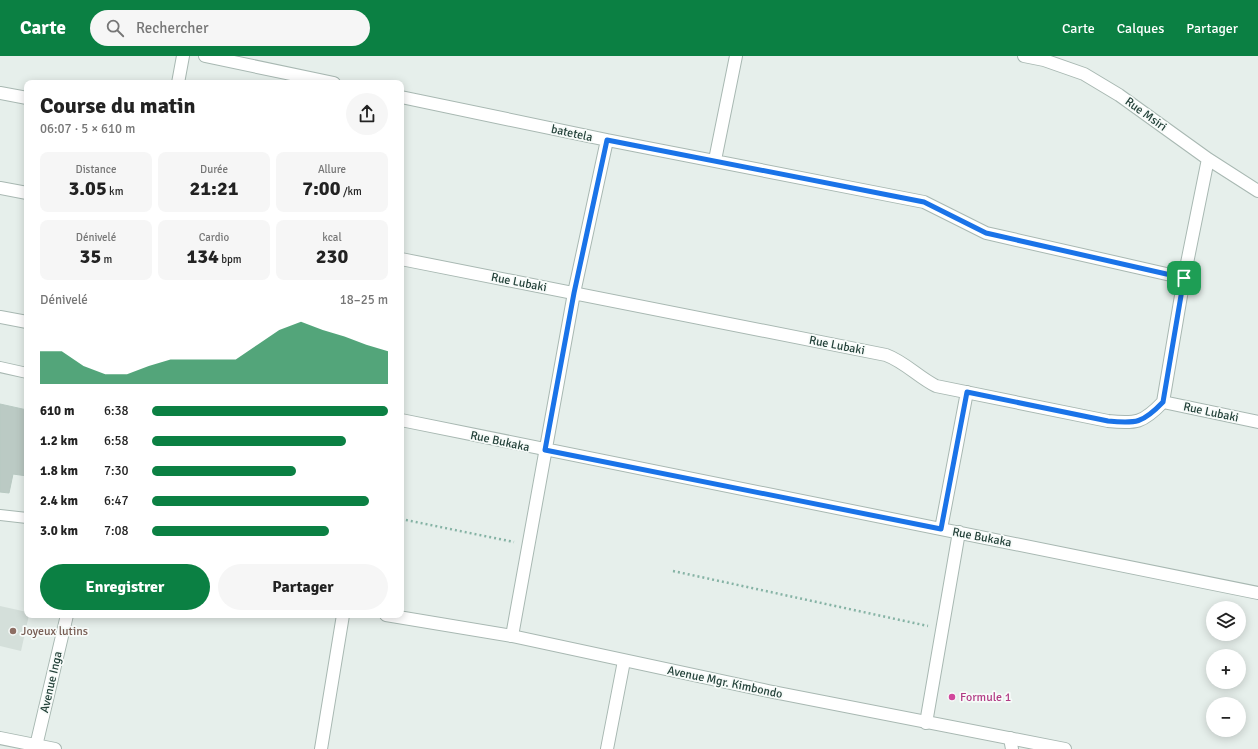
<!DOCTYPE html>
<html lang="fr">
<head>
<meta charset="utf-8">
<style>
  body { margin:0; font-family:Signika,sans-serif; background:#f6f6f6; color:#222; height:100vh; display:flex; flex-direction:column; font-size:15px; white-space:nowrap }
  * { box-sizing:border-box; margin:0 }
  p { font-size:13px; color:#767676 }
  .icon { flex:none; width:22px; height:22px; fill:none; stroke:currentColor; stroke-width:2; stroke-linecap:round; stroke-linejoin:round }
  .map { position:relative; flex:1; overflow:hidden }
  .sheet { position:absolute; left:24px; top:24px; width:380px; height:538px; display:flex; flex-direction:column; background:#fff; border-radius:8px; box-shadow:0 2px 10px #0003 }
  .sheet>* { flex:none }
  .tools { position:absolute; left:1206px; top:545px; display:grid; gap:8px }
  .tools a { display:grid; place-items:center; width:40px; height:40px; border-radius:50%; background:#fff; box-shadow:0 2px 10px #0003; font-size:20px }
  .pin { position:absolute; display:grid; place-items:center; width:34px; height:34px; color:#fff; margin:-17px; border-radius:8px; box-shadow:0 2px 6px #0006 }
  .round { display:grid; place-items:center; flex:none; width:42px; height:42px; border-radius:21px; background:#f6f6f6 }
  .headline { display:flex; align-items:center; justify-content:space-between; height:68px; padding:0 16px }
  h1 { font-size:22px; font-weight:800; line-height:30px }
  .stats { display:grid; grid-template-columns:repeat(3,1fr); gap:6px; height:68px; padding:4px 16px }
  .stats div { display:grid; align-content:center; border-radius:8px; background:#f6f6f6; text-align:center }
  .stats b { font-size:20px; font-weight:800 }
  .stats small { font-size:11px; font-weight:400 }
  .stats p { font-size:11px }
  .chart { height:112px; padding:8px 16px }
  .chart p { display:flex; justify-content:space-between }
  .chart svg { width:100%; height:72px; margin-top:4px; fill:#0b8043; opacity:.7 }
  .primary-button { display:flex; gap:8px; margin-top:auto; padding:8px 16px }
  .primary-button a { flex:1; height:46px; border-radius:24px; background:#0b8043; color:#fff; font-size:16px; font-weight:800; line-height:46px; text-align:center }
  .primary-button a+a { background:#f6f6f6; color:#222 }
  ul { padding:0 16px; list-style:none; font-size:13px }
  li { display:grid; grid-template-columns:64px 48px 1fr; align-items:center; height:30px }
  li i { height:10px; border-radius:5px; background:#0b8043 }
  header { display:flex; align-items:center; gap:24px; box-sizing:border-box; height:56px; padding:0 20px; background:#0b8043; color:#fff }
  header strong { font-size:19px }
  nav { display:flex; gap:22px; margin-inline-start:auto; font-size:14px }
  .search { width:280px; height:36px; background:#f6f6f6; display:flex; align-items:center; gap:10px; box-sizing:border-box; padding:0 14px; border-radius:22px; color:#767676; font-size:15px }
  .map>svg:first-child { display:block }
  .built { fill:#d4dfda }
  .building { fill:#bbcac4; stroke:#b8c9c2 }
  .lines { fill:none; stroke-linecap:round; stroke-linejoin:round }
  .service-casing { stroke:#a8b8b2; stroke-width:12 }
  .minor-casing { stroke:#a8b8b2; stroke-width:14 }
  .tertiary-casing { stroke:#a8b8b2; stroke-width:14 }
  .path { stroke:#86b3a5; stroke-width:2.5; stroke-dasharray:2 3; stroke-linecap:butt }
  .service { stroke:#fff; stroke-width:10 }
  .minor { stroke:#fff; stroke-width:12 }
  .tertiary { stroke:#fff; stroke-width:12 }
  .route-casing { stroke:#fff; stroke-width:8 }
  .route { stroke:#1a73e8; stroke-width:5 }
  .education-dot { fill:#8d6e63; stroke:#f7fbf9; stroke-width:1.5 }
  .hotel-dot { fill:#d1479c; stroke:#f7fbf9; stroke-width:1.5 }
  .labels { text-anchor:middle; stroke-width:3.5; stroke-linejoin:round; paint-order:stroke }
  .street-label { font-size:12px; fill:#24423a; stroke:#f7fbf9 }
  .education-label { font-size:12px; fill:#785e54; stroke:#f7fbf9; text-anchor:start }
  .hotel-label { font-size:12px; fill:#b23c85; stroke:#f7fbf9; text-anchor:start }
</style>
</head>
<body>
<header>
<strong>Carte</strong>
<div class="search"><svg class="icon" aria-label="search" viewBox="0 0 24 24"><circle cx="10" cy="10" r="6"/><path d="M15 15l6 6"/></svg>Rechercher</div>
<nav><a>Carte</a><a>Calques</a><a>Partager</a></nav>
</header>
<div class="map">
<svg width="1258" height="693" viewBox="0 0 1258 693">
  <rect width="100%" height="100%" fill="#e6efeb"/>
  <path class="built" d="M 0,550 L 27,556 L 27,559 L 29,559 L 21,595 L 0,590 Z"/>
  <path class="building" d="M 0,348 L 27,354 L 27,420 L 13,418 L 9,437 L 0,436 Z"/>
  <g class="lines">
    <g class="service-casing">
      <path id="service" d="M 0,311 L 27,317
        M 0,459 L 27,462"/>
    </g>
    <g class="minor-casing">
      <path id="minor" d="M 205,0 L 334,27
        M 1024,0 L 1044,4 L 1084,18 L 1119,39 L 1208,103 L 1258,135
        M 0,37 L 27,42
        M 401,41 L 607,84 L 924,146 L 986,177 L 1184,222
        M 715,104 L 736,0
        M 0,132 L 27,137
        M 401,203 L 886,299 C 905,306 918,321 936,330 L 1108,365 C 1136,368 1143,367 1163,346 L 1258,366
        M 0,261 L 27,266
        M 1163,346 L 1184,222 L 1208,103
        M 401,364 L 1258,537
        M 941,473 L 967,336
        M 512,580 L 574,237 L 607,84
        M 926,667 L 959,476
        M 0,682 L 55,693
        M 1010,682 L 1012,693
        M 33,693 L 36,690 L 67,559
        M 321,693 L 343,559
        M 607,693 L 624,605"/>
    </g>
    <g class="tertiary-casing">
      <path id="tertiary" d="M 178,27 L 183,0
        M 386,559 L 512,580 L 768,635 L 1065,693"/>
    </g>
    <path class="path" d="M 401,463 L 514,486
      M 673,515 L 928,570"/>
    <use href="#service" class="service"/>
    <use href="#minor" class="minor"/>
    <use href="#tertiary" class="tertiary"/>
  </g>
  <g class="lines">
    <g class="route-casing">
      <path id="route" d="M 607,84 L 924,146 L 986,177 L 1184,222 L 1163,346 C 1143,367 1136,368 1108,365 L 967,336 L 941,473 L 545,394 L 574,237 Z"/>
    </g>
    <use href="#route" class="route"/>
  </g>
  <circle class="education-dot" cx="13" cy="575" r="4"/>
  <circle class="hotel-dot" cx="952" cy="641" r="4"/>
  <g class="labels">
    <g class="street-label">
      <text transform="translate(1146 58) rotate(36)" y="4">Rue Msiri</text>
      <text transform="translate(572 77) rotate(12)" y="4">batetela</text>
      <text transform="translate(519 226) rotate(11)" y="4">Rue Lubaki</text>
      <text transform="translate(837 289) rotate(11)" y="4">Rue Lubaki</text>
      <text transform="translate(1211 356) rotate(12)" y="4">Rue Lubaki</text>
      <text transform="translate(500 385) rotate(12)" y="4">Rue Bukaka</text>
      <text transform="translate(982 481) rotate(11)" y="4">Rue Bukaka</text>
      <text transform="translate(51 626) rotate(-77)" y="4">Avenue Inga</text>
      <text transform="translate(725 626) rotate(12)" y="4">Avenue Mgr. Kimbondo</text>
    </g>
    <g class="education-label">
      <text x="21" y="579">Joyeux lutins</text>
    </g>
    <g class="hotel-label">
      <text x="960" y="645">Formule 1</text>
    </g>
  </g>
</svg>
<div class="tools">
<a><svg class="icon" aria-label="layers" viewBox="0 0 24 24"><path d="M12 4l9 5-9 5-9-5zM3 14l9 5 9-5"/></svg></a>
<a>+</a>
<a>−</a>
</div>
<div class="pin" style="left:1184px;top:222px;background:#1e9e55"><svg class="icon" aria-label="arrive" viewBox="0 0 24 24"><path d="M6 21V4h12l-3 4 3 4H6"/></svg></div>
<section class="sheet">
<div class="headline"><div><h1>Course du matin</h1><p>06:07 · 5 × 610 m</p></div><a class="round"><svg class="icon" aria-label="share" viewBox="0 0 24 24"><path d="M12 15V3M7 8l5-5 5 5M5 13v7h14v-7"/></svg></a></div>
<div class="stats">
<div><p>Distance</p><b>3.05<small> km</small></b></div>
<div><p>Durée</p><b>21:21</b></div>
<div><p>Allure</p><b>7:00<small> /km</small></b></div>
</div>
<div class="stats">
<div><p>Dénivelé</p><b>35<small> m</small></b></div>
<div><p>Cardio</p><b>134<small> bpm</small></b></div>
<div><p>kcal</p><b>230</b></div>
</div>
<div class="chart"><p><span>Dénivelé</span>18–25 m</p>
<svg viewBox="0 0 160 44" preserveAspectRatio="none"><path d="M0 44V24L10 24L20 33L30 38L40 38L50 33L60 29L70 29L80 29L90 29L100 20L110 11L120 6L130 11L140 15L150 20L160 24V44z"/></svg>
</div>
<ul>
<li><b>610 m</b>6:38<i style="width:100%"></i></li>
<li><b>1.2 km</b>6:58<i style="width:82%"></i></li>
<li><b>1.8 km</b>7:30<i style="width:61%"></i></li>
<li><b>2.4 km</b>6:47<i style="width:92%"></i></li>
<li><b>3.0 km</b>7:08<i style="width:75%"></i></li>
</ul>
<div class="primary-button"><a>Enregistrer</a><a>Partager</a></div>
</section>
</div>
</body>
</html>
